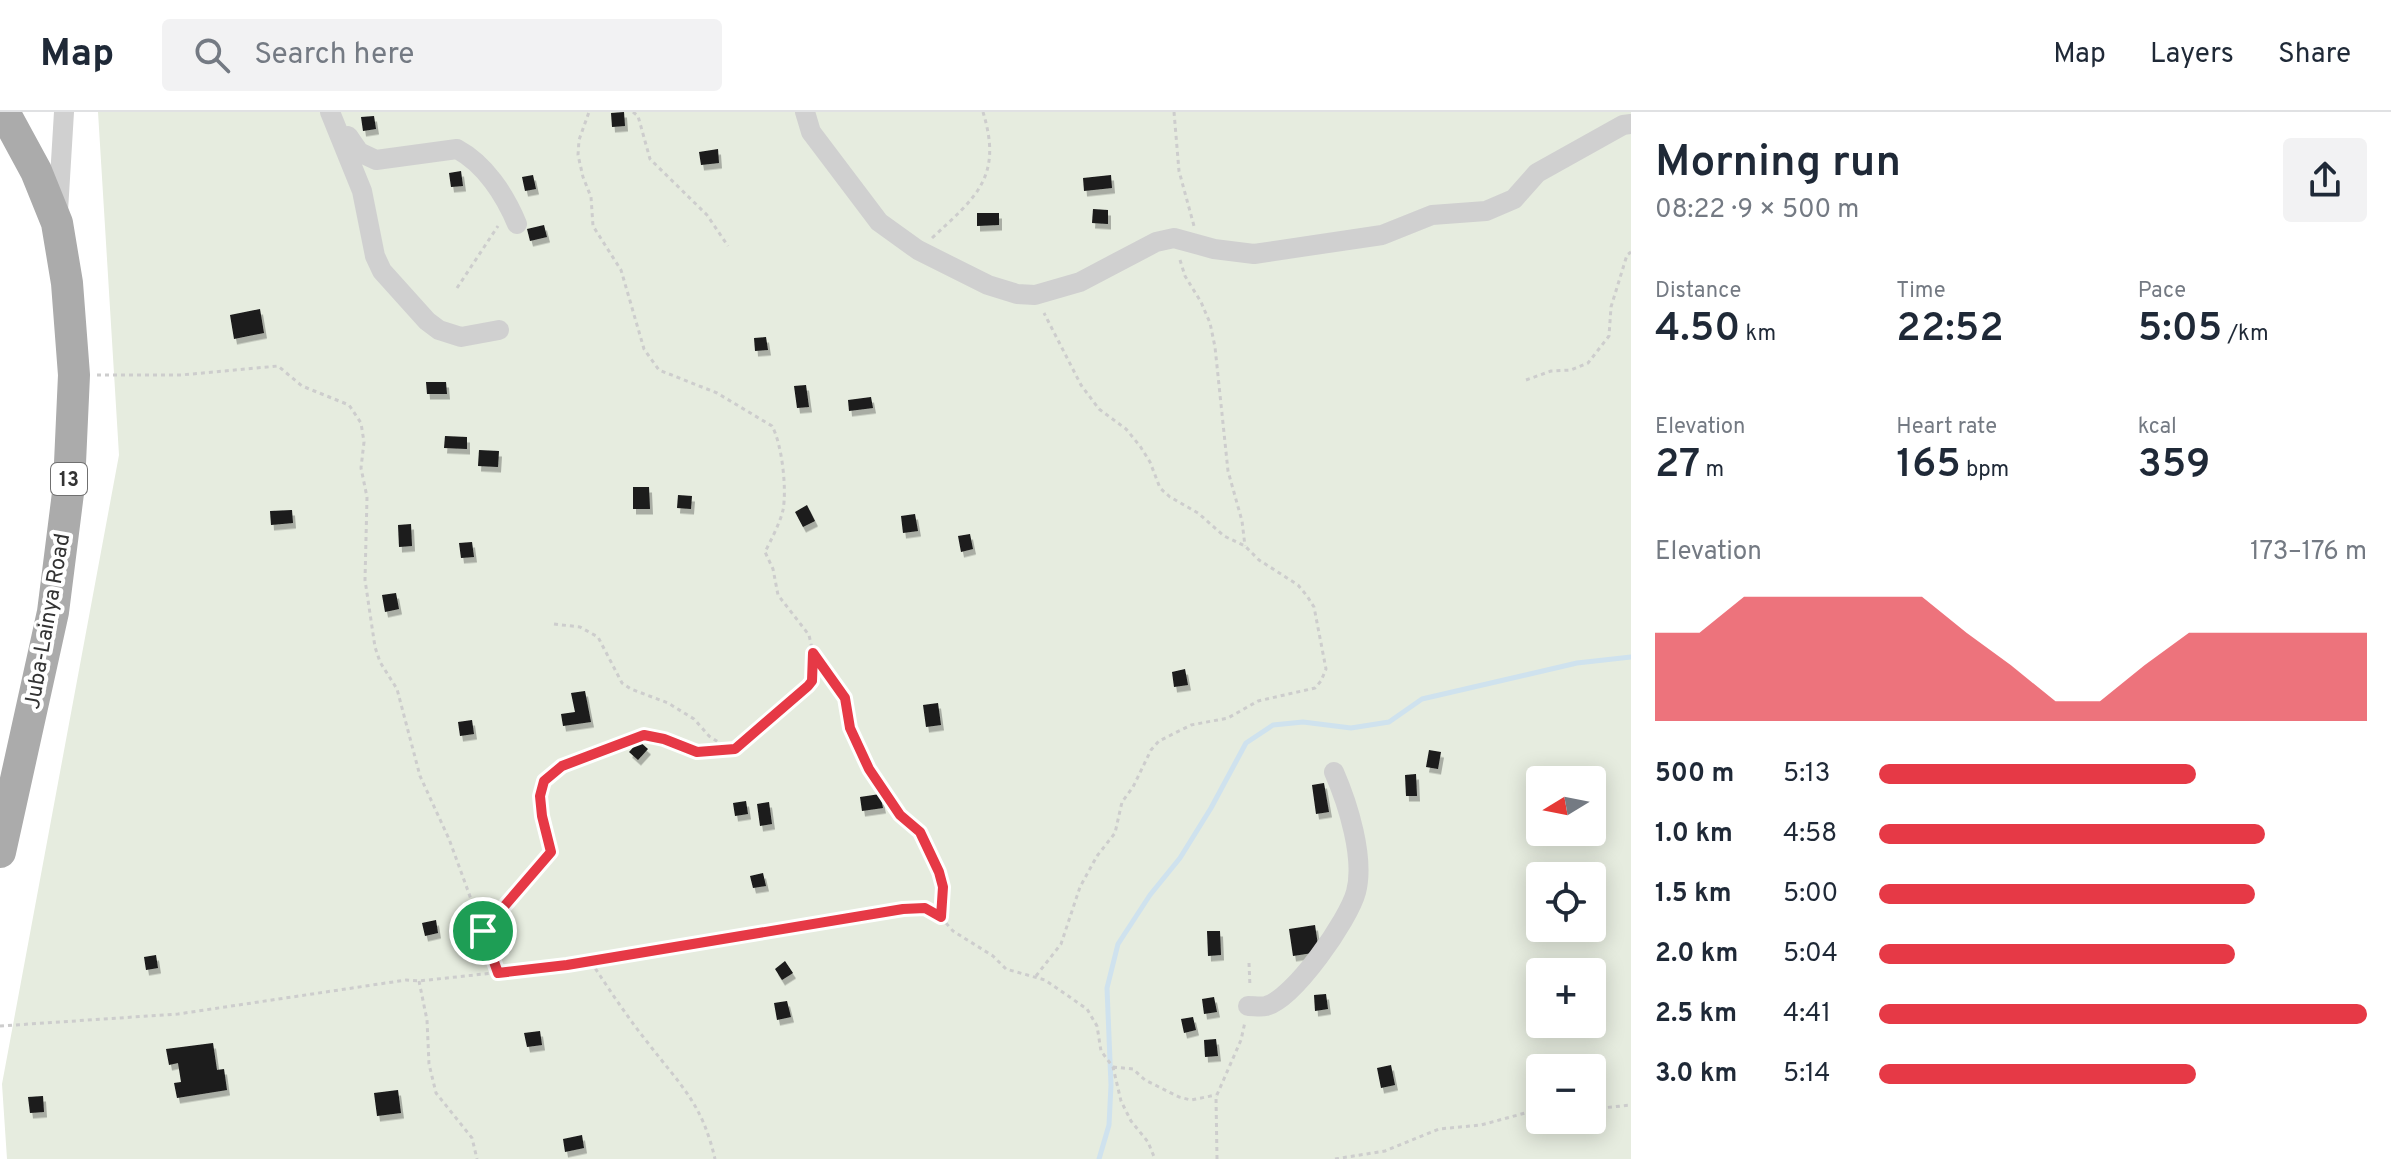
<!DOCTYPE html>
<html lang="en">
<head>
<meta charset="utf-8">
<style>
  body { margin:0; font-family:Overpass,sans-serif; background:#f2f2f3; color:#1f2937; height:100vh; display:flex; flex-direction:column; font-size:30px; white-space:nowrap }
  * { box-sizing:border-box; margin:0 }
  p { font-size:26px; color:#747a83 }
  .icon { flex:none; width:44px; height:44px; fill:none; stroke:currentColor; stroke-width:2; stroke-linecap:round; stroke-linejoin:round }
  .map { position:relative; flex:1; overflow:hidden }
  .details { display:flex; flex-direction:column; background:#fff; width:760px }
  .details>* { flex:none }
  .needle { width:52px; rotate:260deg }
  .controls { position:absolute; left:1526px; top:654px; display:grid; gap:16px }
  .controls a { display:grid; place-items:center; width:80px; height:80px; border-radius:8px; background:#fff; box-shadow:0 4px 20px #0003; font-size:40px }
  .pin { position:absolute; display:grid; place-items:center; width:68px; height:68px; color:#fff; margin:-34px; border:4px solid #fff; border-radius:50%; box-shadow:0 2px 8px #0007 }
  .round { display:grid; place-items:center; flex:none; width:84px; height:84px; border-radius:8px; background:#f2f2f3 }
  .overview { display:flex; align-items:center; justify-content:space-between; height:136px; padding:0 24px }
  h1 { font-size:44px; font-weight:600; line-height:60px }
  .stats { display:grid; grid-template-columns:repeat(3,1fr); gap:12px; height:136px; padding:8px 24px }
  .stats div { display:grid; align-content:center }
  .stats b { font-size:40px; font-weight:600 }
  .stats small { font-size:22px; font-weight:400 }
  .stats p { font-size:22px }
  .chart { height:224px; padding:16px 24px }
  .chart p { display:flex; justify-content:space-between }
  .chart svg { width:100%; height:144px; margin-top:8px; fill:#e63946; opacity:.7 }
  ul { padding:0 24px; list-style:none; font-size:26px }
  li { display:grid; grid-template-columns:128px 96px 1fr; align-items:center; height:60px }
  li i { height:20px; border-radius:10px; background:#e63946 }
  header { display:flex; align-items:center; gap:48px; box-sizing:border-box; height:112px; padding:0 40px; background:#fff; border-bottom:2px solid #e0e1e3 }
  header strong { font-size:38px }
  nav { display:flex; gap:44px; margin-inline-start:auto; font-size:28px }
  .search { width:560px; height:72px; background:#f2f2f3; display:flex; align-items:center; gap:20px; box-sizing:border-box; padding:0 28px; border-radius:8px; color:#747a83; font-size:30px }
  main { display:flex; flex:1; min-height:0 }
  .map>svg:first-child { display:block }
  .green { fill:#e6ecdf; fill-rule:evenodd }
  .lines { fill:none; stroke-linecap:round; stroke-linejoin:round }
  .stream { stroke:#cfe2ee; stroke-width:5 }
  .building { fill:#1a1a1a; filter:url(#shadow) }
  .path { stroke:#cdcdcd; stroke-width:3; stroke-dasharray:4 4; stroke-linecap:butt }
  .street { stroke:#d0d0d0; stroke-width:20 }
  .primary { stroke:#ababab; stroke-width:32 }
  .route-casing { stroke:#fff; stroke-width:16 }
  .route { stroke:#e63946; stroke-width:10 }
  .labels { text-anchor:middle; stroke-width:8; stroke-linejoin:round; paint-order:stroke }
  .shield { fill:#fff; stroke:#707070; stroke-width:2 }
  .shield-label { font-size:20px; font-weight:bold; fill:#333 }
  .street-label { font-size:22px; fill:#333; stroke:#fff }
</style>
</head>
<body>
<header>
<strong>Map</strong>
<div class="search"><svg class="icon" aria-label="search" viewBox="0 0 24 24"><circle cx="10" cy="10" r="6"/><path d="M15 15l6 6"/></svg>Search here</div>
<nav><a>Map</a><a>Layers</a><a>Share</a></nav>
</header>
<main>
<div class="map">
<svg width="1631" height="1047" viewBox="0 0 1631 1047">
  <defs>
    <filter id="shadow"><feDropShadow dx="3" dy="5.5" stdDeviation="0" flood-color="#0004"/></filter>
  </defs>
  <rect width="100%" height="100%" fill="#fff"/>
  <path class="green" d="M 98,0 L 1631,0 L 1631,1047 L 7,1047 L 2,972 L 119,343 ZM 1540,668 L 1592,668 L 1592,720 L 1540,720 ZM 1540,764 L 1592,764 L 1592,816 L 1540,816 ZM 1540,860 L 1592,860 L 1592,912 L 1540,912 ZM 1540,956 L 1592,956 L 1592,1008 L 1540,1008 Z"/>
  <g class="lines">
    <path class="stream" d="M 1099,1047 L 1109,1013 L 1111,973 L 1107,876 L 1118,832 L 1150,783 L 1180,746 L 1211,696 L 1246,631 L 1273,613 L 1303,610 L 1351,616 L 1389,610 L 1422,587 L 1577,551 L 1631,545"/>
  </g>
  <path class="building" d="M 624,0 L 625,14 L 612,15 L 611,1 Z
    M 374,4 L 376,17 L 363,19 L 361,5 Z
    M 718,37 L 719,51 L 701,53 L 699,40 Z
    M 461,59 L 463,74 L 451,75 L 449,61 Z
    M 533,63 L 536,77 L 525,79 L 522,65 Z
    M 1111,63 L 1112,76 L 1084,79 L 1083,66 Z
    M 1093,97 L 1108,98 L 1108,112 L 1092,111 Z
    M 977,101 L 999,101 L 999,113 L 977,114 Z
    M 544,113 L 547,125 L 530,129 L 527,117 Z
    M 260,197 L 264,221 L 234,227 L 230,203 Z
    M 766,225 L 768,238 L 755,239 L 754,226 Z
    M 426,270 L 446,270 L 447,282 L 427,282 Z
    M 806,273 L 809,295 L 797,296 L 794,274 Z
    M 871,285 L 873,296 L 849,299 L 848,288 Z
    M 445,324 L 467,325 L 467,337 L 444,336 Z
    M 479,338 L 499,339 L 498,355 L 478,354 Z
    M 633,375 L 649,375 L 650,397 L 633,397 Z
    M 678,383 L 692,384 L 691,397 L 677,396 Z
    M 807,393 L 815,409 L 803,415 L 795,400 Z
    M 292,398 L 293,411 L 271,413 L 270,399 Z
    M 915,402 L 918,419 L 903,421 L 901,404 Z
    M 411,412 L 412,434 L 399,435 L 398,413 Z
    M 970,422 L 973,437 L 961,440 L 958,424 Z
    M 472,430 L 474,445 L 461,446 L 459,431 Z
    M 396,481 L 399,497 L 385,500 L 382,483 Z
    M 1185,557 L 1188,573 L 1174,575 L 1172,560 Z
    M 585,579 L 591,610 L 563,614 L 561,602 L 575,600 L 571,581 Z
    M 938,591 L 941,613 L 926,615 L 923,593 Z
    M 472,608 L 474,622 L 460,624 L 458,610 Z
    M 639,629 L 648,637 L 638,648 L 629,640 Z
    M 1429,638 L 1441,640 L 1438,657 L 1426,655 Z
    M 1416,662 L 1417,684 L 1406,684 L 1405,663 Z
    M 1324,671 L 1329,700 L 1316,702 L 1312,673 Z
    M 880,682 L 883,696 L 862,699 L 860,685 Z
    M 746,689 L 748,702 L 735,704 L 733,691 Z
    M 769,690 L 772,712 L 760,714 L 757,692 Z
    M 763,761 L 766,774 L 753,776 L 750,764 Z
    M 436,808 L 438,821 L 425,824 L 422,811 Z
    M 1315,813 L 1319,840 L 1293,844 L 1289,817 Z
    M 1207,819 L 1220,819 L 1221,843 L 1208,844 Z
    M 156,843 L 158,856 L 146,858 L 144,845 Z
    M 785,849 L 793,861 L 782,868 L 775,857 Z
    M 1326,882 L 1328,897 L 1315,899 L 1314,883 Z
    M 1214,885 L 1217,900 L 1204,902 L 1202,887 Z
    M 787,889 L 791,905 L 777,908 L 774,891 Z
    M 1193,905 L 1196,918 L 1184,921 L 1181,907 Z
    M 540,919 L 542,933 L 527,935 L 524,921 Z
    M 1216,927 L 1218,944 L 1205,945 L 1204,928 Z
    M 213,931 L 217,958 L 224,957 L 227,978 L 177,986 L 174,971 L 181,970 L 178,951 L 169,953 L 166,937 Z
    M 1391,953 L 1395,973 L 1381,976 L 1377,956 Z
    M 398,978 L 401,1001 L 377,1004 L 374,981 Z
    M 43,984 L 44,1000 L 30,1001 L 28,985 Z
    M 582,1023 L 584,1036 L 565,1040 L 563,1027 Z"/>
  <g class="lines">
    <path class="path" d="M 633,0 L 638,4 L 650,47 L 707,103 L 728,134
      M 1174,0 L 1179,59 L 1194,114
      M 932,126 C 976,85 1003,65 983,0
      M 1180,148 L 1185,164 L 1201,190 L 1210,211 L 1215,235 L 1228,359 L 1242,409 L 1245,434
      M 457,176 L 498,114
      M 97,263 L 181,263 L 278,254 L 302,274 L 349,293 L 361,311 L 364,330 L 361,356 L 367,385 L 365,468 L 375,535 L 380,550 L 397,577 L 420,664 L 449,727 L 498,861
      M 1526,268 L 1551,259 L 1571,258 L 1588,251 L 1609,224 L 1611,195 L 1627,143 L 1631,140
      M 554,512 L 580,515 L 598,525 L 622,571 L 631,577 L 668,591 L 694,607 L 709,624 L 729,637 L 740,634 L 812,569 L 813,541 L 809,523 L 778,483 L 773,457 L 765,440 C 771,428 780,411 783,398 C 787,377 782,332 772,314 L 717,281 L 659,258 L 644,237 L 621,158 L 593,114 L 591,85 L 583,65 L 578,43 L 579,28 L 589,0
      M 813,541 L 845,586 L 850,616 L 869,657 L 900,703 L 920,720 L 939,760 L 943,768 L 941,805
      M 483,819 L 551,740 L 542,704 L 540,684 L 544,669 L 562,654 L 644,623 L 664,627 L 697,640 L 729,637
      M 591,850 C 609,877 627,905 648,931 C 681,974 702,991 715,1047
      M 1249,851 L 1250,875
      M 1036,864 L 1061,832 L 1080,775 L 1097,744 L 1115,721 L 1122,690 L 1133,675 L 1151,638 L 1159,629 L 1191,613 L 1228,606 L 1258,589 L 1315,576 L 1321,569 L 1326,557 L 1314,495 L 1307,484 L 1298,473 L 1259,448 L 1245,434 L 1224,424 L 1198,401 L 1170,385 L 1160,376 L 1150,350 L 1140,334 L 1126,317 L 1099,297 L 1081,273 L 1044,201
      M 419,869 L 427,908 L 429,952 L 436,981 L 472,1026 L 477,1047
      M 0,914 L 178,902 L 406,868 L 419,869 L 567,853 L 710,831 L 843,805 L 925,796 L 938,802 L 953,819 L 993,844 L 1006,857 L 1045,868 L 1087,897 L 1097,914 L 1101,939 L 1113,955 L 1121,989 L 1131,1009 L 1148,1030 L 1155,1047
      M 1113,955 L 1133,957 L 1145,968 L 1179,985 L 1191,988 L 1216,983
      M 1592,997 L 1631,993
      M 1217,1047 L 1216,985 L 1241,928 L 1245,910
      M 1335,1047 L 1385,1039 L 1439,1017 L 1481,1013 L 1540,997"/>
    <path class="street" d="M 330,0 L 362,79 L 375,144 L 382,159 L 427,209 L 439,218 L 461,225 L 499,218
      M 805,0 L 811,20 L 879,110 L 918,138 L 988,173 L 1017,182 L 1035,183 L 1080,170 L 1156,130 L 1174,126 L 1214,137 L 1254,142 L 1382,123 L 1432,103 L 1486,99 L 1514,87 L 1537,61 L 1623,13 L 1631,12
      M 348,24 L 359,40 L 376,48 L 457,37 C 485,52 505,83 517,112
      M 58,99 L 64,0
      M 1248,894 C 1254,894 1261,895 1266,894 C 1294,887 1349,807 1356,780 C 1365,746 1348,692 1334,660"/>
    <path class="primary" d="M 0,740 L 53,500 L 69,373 L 74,263 L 67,171 L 57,111 L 36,59 L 4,0"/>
  </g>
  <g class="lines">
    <g class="route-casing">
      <path id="route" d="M 813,541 L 845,586 L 850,616 L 869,657 L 900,703 L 920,720 L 939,760 L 943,775 L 941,805 L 925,796 L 903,797 L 567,853 L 498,861 L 483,819 L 551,740 L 542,704 L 540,684 L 544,669 L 562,654 L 644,623 L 664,627 L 697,640 L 735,637 L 808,574 L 812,569 Z"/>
    </g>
    <use href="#route" class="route"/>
  </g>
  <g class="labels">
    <rect class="shield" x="51" y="351" width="36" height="32" rx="6"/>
    <g class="shield-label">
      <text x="69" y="374">13</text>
    </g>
    <g class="street-label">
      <text transform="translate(46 509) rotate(-80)" y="8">Juba-Lainya Road</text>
    </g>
  </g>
</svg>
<div class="controls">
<a><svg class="needle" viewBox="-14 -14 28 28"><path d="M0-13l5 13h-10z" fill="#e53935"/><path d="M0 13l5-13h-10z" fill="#747a83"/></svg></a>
<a><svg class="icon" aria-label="locate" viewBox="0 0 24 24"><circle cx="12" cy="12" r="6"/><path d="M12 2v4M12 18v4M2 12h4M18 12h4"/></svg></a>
<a>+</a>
<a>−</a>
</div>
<div class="pin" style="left:483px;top:819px;background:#1e9e55"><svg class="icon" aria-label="arrive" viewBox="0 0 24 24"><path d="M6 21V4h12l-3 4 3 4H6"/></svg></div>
</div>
<section class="details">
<div class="overview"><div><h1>Morning run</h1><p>08:22 · 9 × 500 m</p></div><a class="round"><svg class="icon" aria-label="share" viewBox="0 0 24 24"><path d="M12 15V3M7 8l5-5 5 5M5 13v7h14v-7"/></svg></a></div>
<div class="stats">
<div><p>Distance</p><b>4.50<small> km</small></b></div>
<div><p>Time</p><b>22:52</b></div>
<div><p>Pace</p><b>5:05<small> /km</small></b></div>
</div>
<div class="stats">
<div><p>Elevation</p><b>27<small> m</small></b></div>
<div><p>Heart rate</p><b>165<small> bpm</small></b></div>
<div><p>kcal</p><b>359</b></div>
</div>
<div class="chart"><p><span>Elevation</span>173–176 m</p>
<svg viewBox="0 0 160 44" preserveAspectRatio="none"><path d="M0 44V17L10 17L20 6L30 6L40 6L50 6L60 6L70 17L80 27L90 38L100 38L110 27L120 17L130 17L140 17L150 17L160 17V44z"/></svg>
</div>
<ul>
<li><b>500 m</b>5:13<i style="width:65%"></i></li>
<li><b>1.0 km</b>4:58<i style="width:79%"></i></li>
<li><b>1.5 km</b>5:00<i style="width:77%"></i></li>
<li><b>2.0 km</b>5:04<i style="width:73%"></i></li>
<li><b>2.5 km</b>4:41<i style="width:100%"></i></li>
<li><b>3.0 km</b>5:14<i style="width:65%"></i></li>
</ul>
</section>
</main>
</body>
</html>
